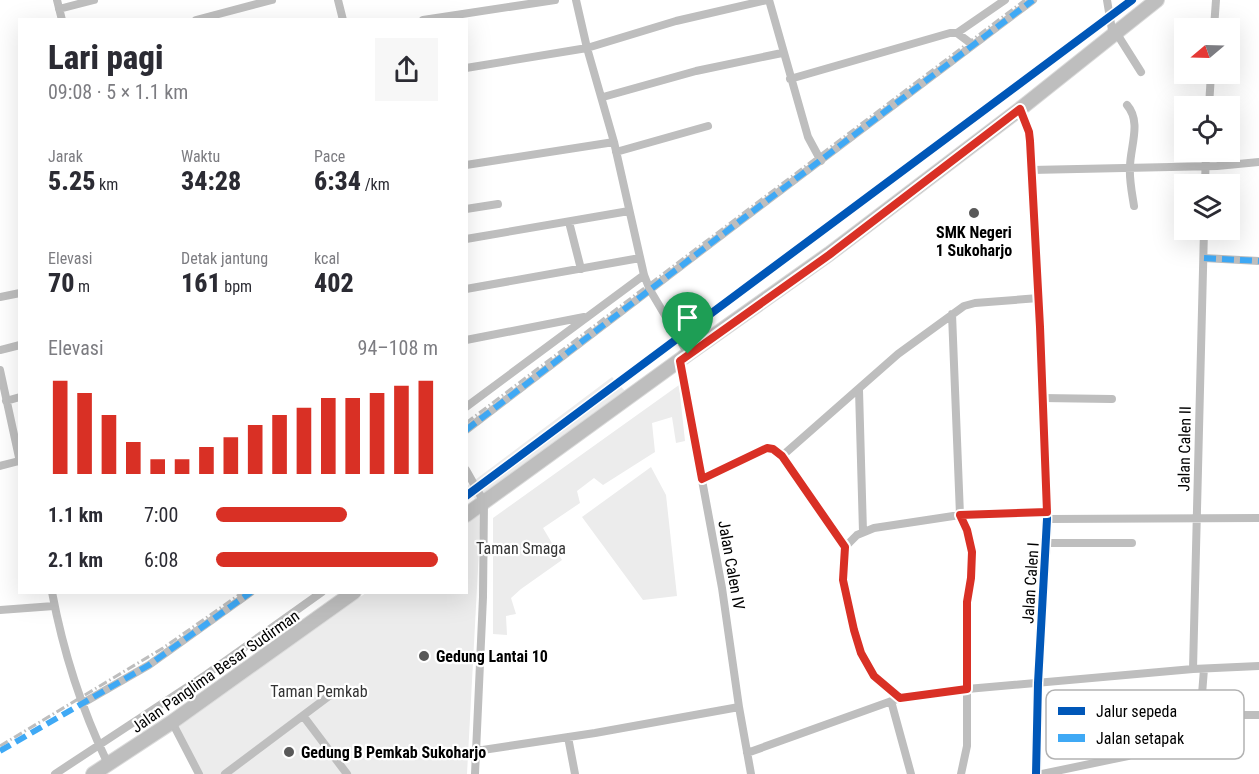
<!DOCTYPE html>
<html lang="id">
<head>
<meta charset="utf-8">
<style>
  body { margin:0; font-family:"Roboto Condensed",sans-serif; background:#f7f7f7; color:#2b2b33; height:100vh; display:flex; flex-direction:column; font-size:22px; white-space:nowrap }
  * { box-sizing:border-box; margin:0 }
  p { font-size:20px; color:#7c7c81 }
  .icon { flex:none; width:33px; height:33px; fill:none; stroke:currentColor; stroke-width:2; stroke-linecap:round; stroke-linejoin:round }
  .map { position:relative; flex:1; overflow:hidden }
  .details { position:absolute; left:18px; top:18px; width:450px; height:576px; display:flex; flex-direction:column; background:#fff; border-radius:0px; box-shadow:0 6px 24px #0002 }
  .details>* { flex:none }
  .needle { width:39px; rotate:251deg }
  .buttons { position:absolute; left:1174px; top:18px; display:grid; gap:12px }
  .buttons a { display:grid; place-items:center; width:66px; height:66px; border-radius:0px; background:#fff; box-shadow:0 6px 24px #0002; font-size:30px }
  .pin { position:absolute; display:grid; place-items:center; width:51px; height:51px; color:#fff; margin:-62px -26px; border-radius:50% 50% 50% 0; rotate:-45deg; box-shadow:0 0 6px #0007 }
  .pin .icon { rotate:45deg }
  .round { display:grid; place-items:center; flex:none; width:63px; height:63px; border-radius:0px; background:#f7f7f7 }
  .head { display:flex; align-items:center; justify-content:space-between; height:102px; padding:0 30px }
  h1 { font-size:33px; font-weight:800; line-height:45px }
  .figures { display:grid; grid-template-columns:repeat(3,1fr); gap:9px; height:102px; padding:6px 30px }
  .figures div { display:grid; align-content:center }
  .figures b { font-size:26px; font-weight:800 }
  .figures small { font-size:16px; font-weight:400 }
  .figures p { font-size:16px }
  .chart { height:168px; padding:12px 30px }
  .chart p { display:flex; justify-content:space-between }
  .chart svg { width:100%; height:108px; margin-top:6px; stroke:#d93025; stroke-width:6 }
  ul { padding:0 30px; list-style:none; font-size:20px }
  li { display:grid; grid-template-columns:96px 72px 1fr; align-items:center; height:45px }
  li i { height:15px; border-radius:8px; background:#d93025 }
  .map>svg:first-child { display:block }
  .green { fill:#ececec }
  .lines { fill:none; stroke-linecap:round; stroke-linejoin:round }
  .primary-casing { stroke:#dbdbdb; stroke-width:16 }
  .minor { stroke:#bebebe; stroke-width:8 }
  .tertiary { stroke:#bebebe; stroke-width:10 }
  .primary { stroke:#bebebe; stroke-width:14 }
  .rail { stroke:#bebebe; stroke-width:3; stroke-dasharray:9 3 1.5 3; stroke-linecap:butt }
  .quiet { stroke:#3fa9f5; stroke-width:6; stroke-dasharray:12 6; stroke-linecap:butt }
  .cycleway-casing { stroke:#fff; stroke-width:11 }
  .cycleway { stroke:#0057b8; stroke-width:8 }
  .route-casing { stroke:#fff; stroke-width:12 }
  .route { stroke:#d93025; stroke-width:8 }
  .poi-dot { fill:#595959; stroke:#fff; stroke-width:2 }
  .labels { text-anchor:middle; stroke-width:4.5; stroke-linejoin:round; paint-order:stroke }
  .poi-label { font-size:16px; font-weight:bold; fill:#000; stroke:#fff; text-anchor:start }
  .street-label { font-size:16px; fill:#000; stroke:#fff }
  .park-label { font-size:16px; fill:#333; stroke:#fff }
  .key { fill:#fff; stroke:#b2b2b2; stroke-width:1.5 }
  .key-label { font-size:16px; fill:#000 }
</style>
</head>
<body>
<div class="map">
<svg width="1259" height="774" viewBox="0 0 1259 774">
  <rect width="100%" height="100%" fill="#fff"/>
  <path class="green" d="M 612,377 L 625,391 L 477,502 L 467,486 Z
    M 679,385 L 685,441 L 676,443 L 672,417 L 652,423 L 655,452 L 603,485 L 594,478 L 577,491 L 580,503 L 543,528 L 562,560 L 521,589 L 511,598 L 516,614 L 506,616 L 507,635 L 493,634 L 493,518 Z
    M 651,467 L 666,495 L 677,596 L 643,600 L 582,517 Z
    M 481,513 L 467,774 L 202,774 L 177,723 L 366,593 L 466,592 L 467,523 Z"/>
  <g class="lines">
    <g class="primary-casing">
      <path id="primary" d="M 466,515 L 688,354 L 829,254 L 1020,109 L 1157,0
        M 93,774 L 172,722 L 354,592"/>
    </g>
    <path class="minor" d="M 57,0 L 62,20
      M 338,0 L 343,20
      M 576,0 L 587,48 L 614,142 L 644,275 L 650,290 L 688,354
      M 769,0 L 808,137 L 821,161
      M 1107,0 L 1113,36
      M 59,9 L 94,0
      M 196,20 L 272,0
      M 423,20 L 555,0
      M 1214,28 L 1216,0
      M 957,33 L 1005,0
      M 1117,34 L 1141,72
      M 466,68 L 587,48 L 676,21 L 767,0
      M 790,79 L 950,33 L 957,33 L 973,45
      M 603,97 L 696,71 L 782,53
      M 1127,105 C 1142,122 1130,147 1130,167 C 1129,179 1132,193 1134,206
      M 1209,106 L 1211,74
      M 616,152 L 708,126
      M 466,165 L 614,142
      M 1031,170 L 1217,166 L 1259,162
      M 1205,184 L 1206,152
      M 466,209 L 498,204
      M 569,222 L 581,269
      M 466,239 L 629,211
      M 1204,258 L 1259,261
      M 466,289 L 640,258
      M 0,297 L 20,293
      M 952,314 L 960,515 L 967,530 L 972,552 L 971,578 L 967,602 L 967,746 L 961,774
      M 466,340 L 584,317
      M 0,350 L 20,345
      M 680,361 L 722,588 L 739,707 L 751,774
      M 0,370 L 20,462
      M 859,390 L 863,532
      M 1042,398 L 1112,399
      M 6,401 L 20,397
      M 466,407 L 644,275
      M 466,430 L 744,218 L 1033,0
      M 782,456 L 898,354 L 964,306 L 975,303 L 1039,298
      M 0,466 L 19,461
      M 466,470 L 484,502 L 483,597 L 475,774
      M 702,479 L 760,450 L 773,449 L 782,456 L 845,547
      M 466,496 L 1132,0
      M 1047,519 L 1259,518
      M 1047,543 L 1132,543
      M 52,592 C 63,651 82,710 108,764
      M 0,610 L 54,606
      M 1193,669 L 1204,230
      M 1204,669 L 1201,707 L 1203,713 L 1209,715 L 1259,715
      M 900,698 L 874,676 L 861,653 L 854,630 L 843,580 L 845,547 L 857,535 L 874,528 L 960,515 L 1047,512
      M 891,701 L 911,774
      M 83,703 L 149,665 L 251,592
      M 304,717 L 347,774
      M 172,722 L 199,774
      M 568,737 L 575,774
      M 476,751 L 595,733 L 739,707
      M 747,753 L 900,698 L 967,689 L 1193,669 L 1259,666
      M 55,774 L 207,674 L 322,592
      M 225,774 L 333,693
      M 1042,774 L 1128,756"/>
    <path class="tertiary" d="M 1020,109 L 1029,132 L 1030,141 L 1040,327 L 1047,519 L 1038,683 L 1036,774"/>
    <use href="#primary" class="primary"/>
    <path class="rail" d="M 466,423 L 1025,0
      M 0,746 L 163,648 L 243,592"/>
    <path class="quiet" d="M 1204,258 L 1259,261
      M 466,430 L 744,218 L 1033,0
      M 0,751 L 149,665 L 251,592"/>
    <g class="cycleway-casing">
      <path id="cycleway" d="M 1020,109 L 1029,132 L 1030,141 L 1040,327 L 1047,519 L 1038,683 L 1036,774
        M 466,496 L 1132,0"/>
    </g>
    <use href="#cycleway" class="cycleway"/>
  </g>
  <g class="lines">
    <g class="route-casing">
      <path id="route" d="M 1020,109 L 1029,132 L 1030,141 L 1040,327 L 1047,512 L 960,515 L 967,530 L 972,552 L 971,578 L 967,602 L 967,689 L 900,698 L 874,676 L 861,653 L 854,630 L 843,580 L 845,547 L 782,456 L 773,449 L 767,448 L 702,479 L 680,361 L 829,255 Z"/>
    </g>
    <use href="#route" class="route"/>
  </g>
  <g class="poi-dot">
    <circle cx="974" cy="213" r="6"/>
    <circle cx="424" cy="656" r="6"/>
    <circle cx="289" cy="752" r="6"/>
  </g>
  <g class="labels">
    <g class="poi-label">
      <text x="974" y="238" text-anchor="middle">SMK Negeri<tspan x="974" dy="18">1 Sukoharjo</tspan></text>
      <text x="436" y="662">Gedung Lantai 10</text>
      <text x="301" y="758">Gedung B Pemkab Sukoharjo</text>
    </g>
    <g class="street-label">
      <text transform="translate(1184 449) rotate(-89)" y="6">Jalan Calen II</text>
      <text transform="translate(732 565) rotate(80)" y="6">Jalan Calen IV</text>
      <text transform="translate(1030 583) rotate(-86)" y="6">Jalan Calen I</text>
      <text transform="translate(215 671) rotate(-35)" y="6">Jalan Panglima Besar Sudirman</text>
    </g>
    <g class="park-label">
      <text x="521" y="554">Taman Smaga</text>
      <text x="319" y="697">Taman Pemkab</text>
    </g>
  </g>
  <rect x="1046" y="690" width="198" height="69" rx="9" class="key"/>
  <rect x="1058" y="707" width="27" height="8" fill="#0057b8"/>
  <rect x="1058" y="734" width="27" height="8" fill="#3fa9f5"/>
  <g class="key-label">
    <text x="1096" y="717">Jalur sepeda</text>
    <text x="1096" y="744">Jalan setapak</text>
  </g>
</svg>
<div class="buttons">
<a><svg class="needle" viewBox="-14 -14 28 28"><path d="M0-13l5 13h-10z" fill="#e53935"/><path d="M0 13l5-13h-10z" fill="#7c7c81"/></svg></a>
<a><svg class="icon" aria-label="locate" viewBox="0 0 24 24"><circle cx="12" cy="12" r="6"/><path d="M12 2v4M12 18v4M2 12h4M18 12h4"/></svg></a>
<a><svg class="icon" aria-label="layers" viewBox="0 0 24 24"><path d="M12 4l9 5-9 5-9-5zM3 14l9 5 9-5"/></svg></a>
</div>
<div class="pin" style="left:688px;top:354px;background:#1e9e55"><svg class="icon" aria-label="arrive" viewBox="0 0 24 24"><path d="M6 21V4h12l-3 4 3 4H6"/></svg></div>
<section class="details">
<div class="head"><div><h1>Lari pagi</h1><p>09:08 · 5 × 1.1 km</p></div><a class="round"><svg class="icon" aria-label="share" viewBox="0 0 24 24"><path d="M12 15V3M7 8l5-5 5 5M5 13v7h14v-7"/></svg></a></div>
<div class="figures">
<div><p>Jarak</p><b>5.25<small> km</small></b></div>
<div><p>Waktu</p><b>34:28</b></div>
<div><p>Pace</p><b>6:34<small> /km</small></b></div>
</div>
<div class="figures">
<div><p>Elevasi</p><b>70<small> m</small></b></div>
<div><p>Detak jantung</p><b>161<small> bpm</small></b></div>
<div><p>kcal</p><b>402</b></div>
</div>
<div class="chart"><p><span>Elevasi</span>94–108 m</p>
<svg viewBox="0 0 160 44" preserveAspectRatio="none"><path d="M5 44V6M15 44V11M25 44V20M35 44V31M45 44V38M55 44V38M65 44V33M75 44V29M85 44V24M95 44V20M105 44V17M115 44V13M125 44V13M135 44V11M145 44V8M155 44V6"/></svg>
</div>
<ul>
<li><b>1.1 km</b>7:00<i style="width:59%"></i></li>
<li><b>2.1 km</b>6:08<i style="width:100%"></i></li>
</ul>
</section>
</div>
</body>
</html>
